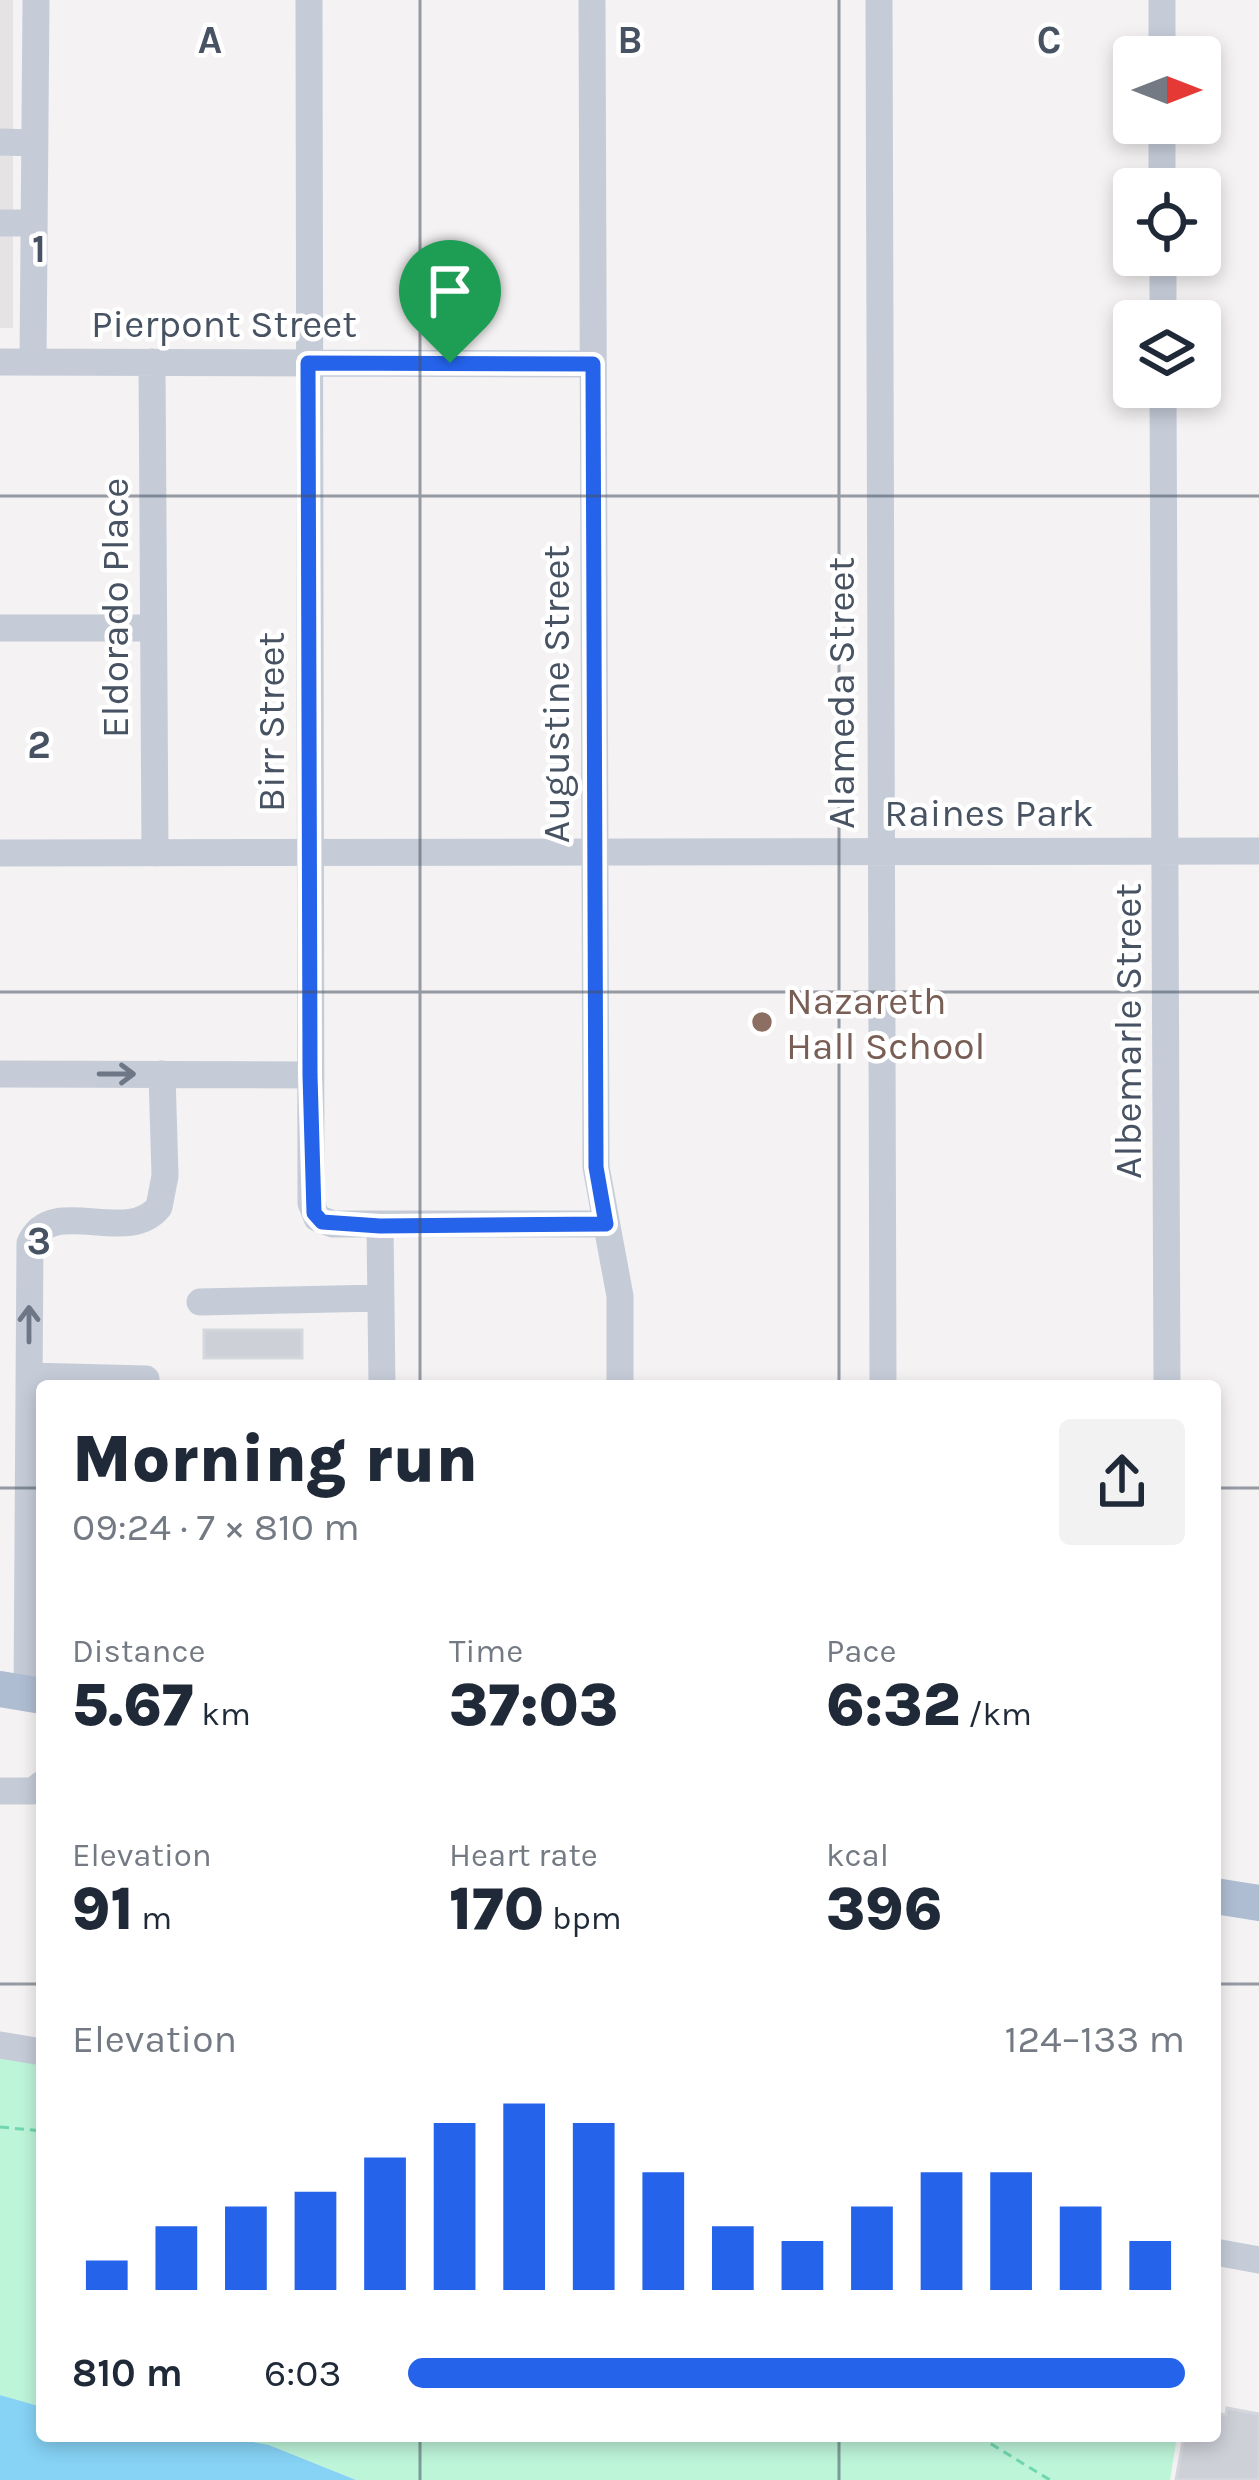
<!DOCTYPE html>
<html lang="en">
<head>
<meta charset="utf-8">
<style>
  body { margin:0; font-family:Karla,sans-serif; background:#f2f2f3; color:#1f2937; height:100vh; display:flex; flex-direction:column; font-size:45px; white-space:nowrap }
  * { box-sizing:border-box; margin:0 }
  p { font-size:39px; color:#747a83 }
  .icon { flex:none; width:66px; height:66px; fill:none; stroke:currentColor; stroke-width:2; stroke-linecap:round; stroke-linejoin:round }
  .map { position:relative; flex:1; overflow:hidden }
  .sheet { position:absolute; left:36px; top:1380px; width:1185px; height:1062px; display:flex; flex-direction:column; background:#fff; border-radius:12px; box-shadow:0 6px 18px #0003 }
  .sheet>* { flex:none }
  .needle { width:78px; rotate:90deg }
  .fabs { position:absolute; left:1113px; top:36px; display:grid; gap:24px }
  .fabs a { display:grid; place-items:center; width:108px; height:108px; border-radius:12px; background:#fff; box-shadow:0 6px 18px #0003; font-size:60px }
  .pin { position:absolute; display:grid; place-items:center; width:102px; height:102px; color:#fff; margin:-123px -51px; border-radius:50% 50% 50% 0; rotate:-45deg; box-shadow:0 0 12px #0007 }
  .pin .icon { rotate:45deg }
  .round { display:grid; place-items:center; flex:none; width:126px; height:126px; border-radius:12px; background:#f2f2f3 }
  .overview { display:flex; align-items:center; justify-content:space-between; height:204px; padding:0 36px }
  h1 { font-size:66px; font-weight:800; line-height:90px }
  .stats { display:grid; grid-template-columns:repeat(3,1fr); gap:18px; height:204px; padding:12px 36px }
  .stats div { display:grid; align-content:center }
  .stats b { font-size:60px; font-weight:800 }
  .stats small { font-size:33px; font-weight:400 }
  .stats p { font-size:33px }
  .chart { height:336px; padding:24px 36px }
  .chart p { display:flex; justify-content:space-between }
  .chart svg { width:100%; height:216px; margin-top:12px; stroke:#2563eb; stroke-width:6 }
  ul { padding:0 36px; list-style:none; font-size:39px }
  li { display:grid; grid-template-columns:192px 144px 1fr; align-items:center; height:90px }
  li i { height:30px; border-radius:15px; background:#2563eb }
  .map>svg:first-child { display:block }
  .education { fill:#e6e3e4 }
  .green { fill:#bdf5d9 }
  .water { fill:#86d3f6 }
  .building { fill:#ced0d8; stroke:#d5d7de; stroke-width:3 }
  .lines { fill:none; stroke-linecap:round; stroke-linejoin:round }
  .path { stroke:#71d7b0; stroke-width:3; stroke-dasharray:9 6; stroke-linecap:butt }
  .minor { stroke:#c5ccd8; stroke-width:27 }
  .major { stroke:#afbdd3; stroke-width:36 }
  .oneway { stroke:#6d7785 }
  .route-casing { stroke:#fff; stroke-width:24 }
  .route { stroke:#2563eb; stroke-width:15 }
  .grid { fill:none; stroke:#475262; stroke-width:3; stroke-opacity:0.55 }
  .education-dot { fill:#8d6e63; stroke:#fff; stroke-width:4.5 }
  .labels { text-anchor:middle; stroke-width:9; stroke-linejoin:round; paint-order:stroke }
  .street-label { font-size:39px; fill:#475262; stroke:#fff }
  .education-label { font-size:39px; fill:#785e54; stroke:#fff; text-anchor:start }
  .grid-label { font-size:39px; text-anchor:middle; font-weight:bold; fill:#475262; stroke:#fff; stroke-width:9; stroke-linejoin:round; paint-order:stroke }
</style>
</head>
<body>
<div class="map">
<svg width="1259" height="2480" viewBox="0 0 1259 2480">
  <rect width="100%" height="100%" fill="#f4f2f2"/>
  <path class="education" d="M 0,0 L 13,0 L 13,328 L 0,328 Z"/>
  <path class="green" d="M 0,2043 L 42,2051 L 42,2407 L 0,2395 Z
    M 221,2436 L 1177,2436 L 1170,2480 L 356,2480 L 269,2445 Z"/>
  <path class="water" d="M 0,2395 L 42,2407 L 42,2436 L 221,2436 L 269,2445 L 356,2480 L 0,2480 Z"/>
  <path class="building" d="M 204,1330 L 302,1330 L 302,1358 L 204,1358 Z
    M 1227,2408 L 1259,2414 L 1259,2480 L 1176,2480 L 1184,2436 L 1215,2436 L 1215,2413 L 1226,2415 Z"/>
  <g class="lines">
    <path class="path" d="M 0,2127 L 42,2131
      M 978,2436 L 1050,2480"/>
    <path class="minor" d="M 309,0 L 311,1203 L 317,1218 L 333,1224 L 606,1224
      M 592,0 L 596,1167 L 620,1296 L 620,1386
      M 879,0 L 883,1386
      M 1162,0 L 1162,57
      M 1162,123 L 1162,189
      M 0,142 L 35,143
      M 0,223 L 34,223
      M 1163,255 L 1163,321
      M 0,362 L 593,364
      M 33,362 L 36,0
      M 152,362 L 155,853
      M 1163,387 L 1167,1386
      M 0,628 L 153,628
      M 0,853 L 1259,851
      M 0,1074 L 310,1075
      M 380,1226 L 382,1386
      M 200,1302 L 380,1298
      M 30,1376 L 146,1379
      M 27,1693 L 30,1243 C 52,1194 127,1247 159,1207 L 165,1176 L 162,1074
      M 0,1791 L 33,1791 L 42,1784
      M 0,2045 L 42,2052
      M 1215,2252 L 1259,2260"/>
    <path class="major" d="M 0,1689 L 42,1696
      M 1215,1896 L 1259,1903"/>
  </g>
  <defs><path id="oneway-shaft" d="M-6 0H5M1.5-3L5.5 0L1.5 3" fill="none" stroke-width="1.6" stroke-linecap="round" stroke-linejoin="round" transform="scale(3)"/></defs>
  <g class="oneway">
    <use href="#oneway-shaft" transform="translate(117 1074)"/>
    <use href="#oneway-shaft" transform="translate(29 1324) rotate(-90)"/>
  </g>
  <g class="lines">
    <g class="route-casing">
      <path id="route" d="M 308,363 L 593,364 L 596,1167 L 606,1224 L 380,1226 L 322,1222 L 314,1213 L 310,1075 Z"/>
    </g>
    <use href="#route" class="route"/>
  </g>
  <path class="grid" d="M 420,0 L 420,1386M 839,0 L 839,1386M 0,496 L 1259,496M 0,992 L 1259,992M 0,1488 L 42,1488M 1215,1488 L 1259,1488M 0,1984 L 42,1984M 1215,1984 L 1259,1984M 420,2436 L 420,2480M 839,2436 L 839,2480"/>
  <circle class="education-dot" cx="762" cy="1022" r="12"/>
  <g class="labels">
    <g class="street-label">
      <text x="224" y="337">Pierpont Street</text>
      <text transform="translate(114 608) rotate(-90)" y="14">Eldorado Place</text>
      <text transform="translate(840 693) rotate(-90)" y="14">Alameda Street</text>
      <text transform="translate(555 694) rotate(-90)" y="14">Augustine Street</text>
      <text transform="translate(270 722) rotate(-90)" y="14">Birr Street</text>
      <text x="989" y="826">Raines Park</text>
      <text transform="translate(1127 1031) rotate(-90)" y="14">Albemarle Street</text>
    </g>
    <g class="education-label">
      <text x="786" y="1014">Nazareth<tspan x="786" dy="45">Hall School</tspan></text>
    </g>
  </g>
  <g class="grid-label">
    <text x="210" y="53">A</text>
    <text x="630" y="53">B</text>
    <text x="1049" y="53">C</text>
    <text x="39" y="262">1</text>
    <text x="39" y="758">2</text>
    <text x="39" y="1254">3</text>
  </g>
</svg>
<div class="fabs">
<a><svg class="needle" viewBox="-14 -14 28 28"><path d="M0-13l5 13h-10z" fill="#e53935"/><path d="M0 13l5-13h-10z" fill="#747a83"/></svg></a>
<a><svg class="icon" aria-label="locate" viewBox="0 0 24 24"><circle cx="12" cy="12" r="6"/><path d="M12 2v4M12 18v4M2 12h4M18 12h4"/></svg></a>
<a><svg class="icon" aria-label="layers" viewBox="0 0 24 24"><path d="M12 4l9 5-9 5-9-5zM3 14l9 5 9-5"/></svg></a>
</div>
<div class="pin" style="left:450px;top:363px;background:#1e9e55"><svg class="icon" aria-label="arrive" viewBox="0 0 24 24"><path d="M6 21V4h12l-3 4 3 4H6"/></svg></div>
<section class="sheet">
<div class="overview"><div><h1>Morning run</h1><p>09:24 · 7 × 810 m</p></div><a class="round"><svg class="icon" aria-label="share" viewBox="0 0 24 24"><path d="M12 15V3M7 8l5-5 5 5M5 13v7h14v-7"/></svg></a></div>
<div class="stats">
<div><p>Distance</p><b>5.67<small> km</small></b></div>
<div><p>Time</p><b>37:03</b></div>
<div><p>Pace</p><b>6:32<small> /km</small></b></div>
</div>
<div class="stats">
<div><p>Elevation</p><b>91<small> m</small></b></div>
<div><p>Heart rate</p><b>170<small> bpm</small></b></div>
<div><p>kcal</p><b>396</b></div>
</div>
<div class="chart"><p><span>Elevation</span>124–133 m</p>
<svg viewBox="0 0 160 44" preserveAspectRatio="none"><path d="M5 44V38M15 44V31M25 44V27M35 44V24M45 44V17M55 44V10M65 44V6M75 44V10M85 44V20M95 44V31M105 44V34M115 44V27M125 44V20M135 44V20M145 44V27M155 44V34"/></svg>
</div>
<ul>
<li><b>810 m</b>6:03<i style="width:100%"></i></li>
</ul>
</section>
</div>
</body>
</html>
